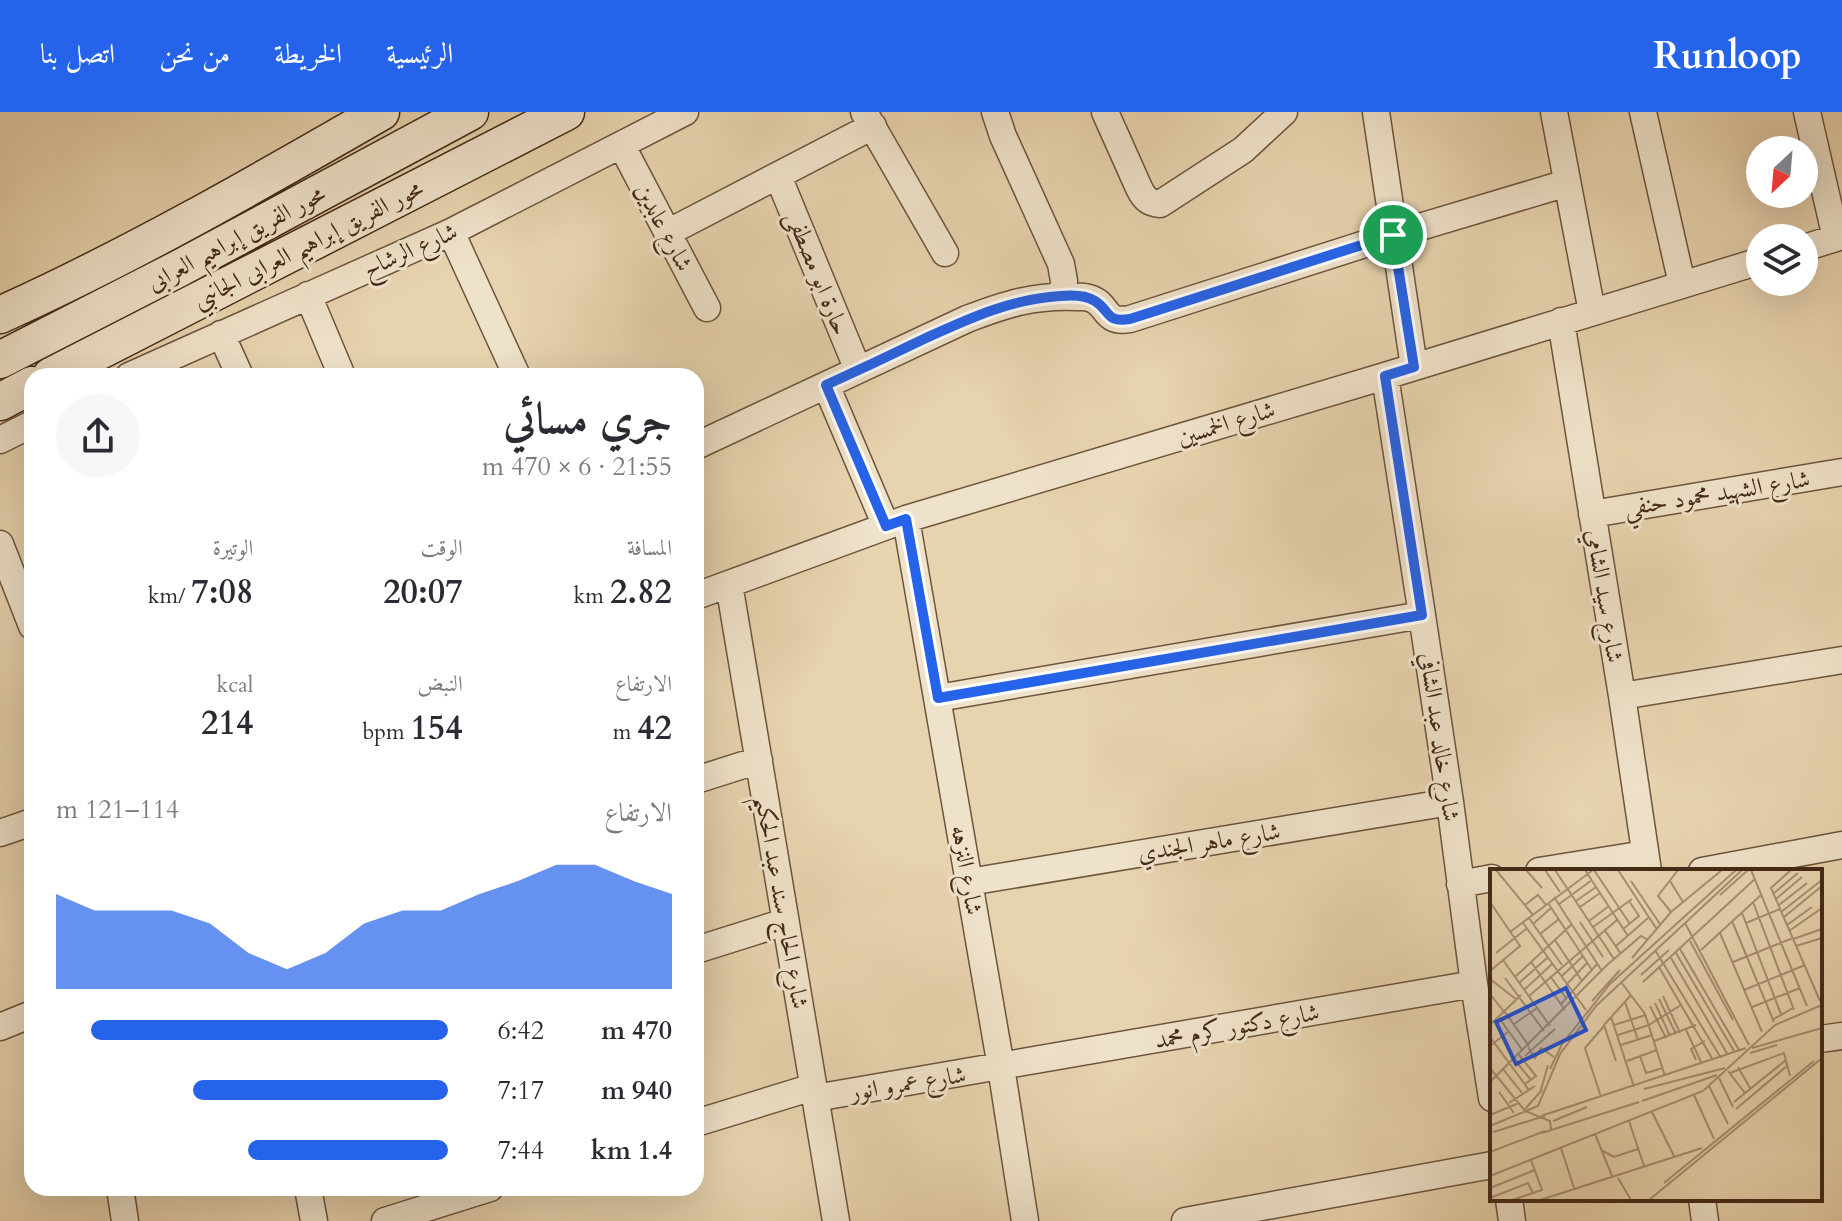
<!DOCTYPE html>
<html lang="ar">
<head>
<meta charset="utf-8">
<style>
  body { margin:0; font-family:Cardo,Amiri,serif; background:#f7f7f7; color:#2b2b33; direction:rtl; height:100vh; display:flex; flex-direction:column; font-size:30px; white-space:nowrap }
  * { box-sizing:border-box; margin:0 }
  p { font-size:26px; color:#7c7c81 }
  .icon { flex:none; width:44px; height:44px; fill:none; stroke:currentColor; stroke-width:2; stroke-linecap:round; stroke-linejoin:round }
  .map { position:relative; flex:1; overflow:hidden; direction:ltr }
  .details { position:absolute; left:24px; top:256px; width:680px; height:828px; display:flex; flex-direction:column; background:#fff; border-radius:24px; box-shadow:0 8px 32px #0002; direction:rtl }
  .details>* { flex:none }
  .needle { width:52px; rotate:206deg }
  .tools { position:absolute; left:1746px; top:24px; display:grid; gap:16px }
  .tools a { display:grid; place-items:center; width:72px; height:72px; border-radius:50%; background:#fff; box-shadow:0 8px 32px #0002; font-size:40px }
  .pin { position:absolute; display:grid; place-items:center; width:68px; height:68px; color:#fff; margin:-34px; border:4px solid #fff; border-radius:50%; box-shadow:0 2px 8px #0007 }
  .round { display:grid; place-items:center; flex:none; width:84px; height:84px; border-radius:42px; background:#f7f7f7 }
  .head { display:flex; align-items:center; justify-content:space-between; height:136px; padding:0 32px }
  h1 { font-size:44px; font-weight:800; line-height:60px }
  .stats { display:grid; grid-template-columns:repeat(3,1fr); gap:12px; height:136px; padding:8px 32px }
  .stats div { display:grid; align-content:center }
  .stats b { font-size:34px; font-weight:800 }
  .stats small { font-size:22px; font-weight:400 }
  .stats p { font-size:22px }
  .chart { height:224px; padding:16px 32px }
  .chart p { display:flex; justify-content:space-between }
  .chart svg { width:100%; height:144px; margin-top:8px; fill:#2563eb; opacity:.7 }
  ul { padding:0 32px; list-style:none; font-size:26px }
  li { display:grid; grid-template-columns:128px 96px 1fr; align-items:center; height:60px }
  li i { height:20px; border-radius:10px; background:#2563eb }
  header { display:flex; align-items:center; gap:48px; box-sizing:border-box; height:112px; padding:0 40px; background:#2563eb; color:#fff }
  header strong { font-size:38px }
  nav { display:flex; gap:44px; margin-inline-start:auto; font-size:28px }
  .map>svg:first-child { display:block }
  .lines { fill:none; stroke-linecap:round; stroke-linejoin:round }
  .street-casing { stroke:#6d543d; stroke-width:29 }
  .secondary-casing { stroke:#442917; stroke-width:39 }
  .street { stroke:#efe2ca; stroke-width:26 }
  .secondary { stroke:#efe2ca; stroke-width:36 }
  .route-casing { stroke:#fff; stroke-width:16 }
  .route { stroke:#2563eb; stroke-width:10 }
  .labels { text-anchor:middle; stroke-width:6; stroke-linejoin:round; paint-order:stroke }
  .street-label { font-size:24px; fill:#442917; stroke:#efe2ca }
  .inset-road { fill:none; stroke:#a68f72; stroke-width:2 }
  .view { fill:#1d4ed8; fill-opacity:0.15; stroke:#1d4ed8; stroke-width:4 }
  .inset-edge { fill:none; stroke:#442917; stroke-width:4 }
</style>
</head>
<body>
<header>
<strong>Runloop</strong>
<nav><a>الرئيسية</a><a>الخريطة</a><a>من نحن</a><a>اتصل بنا</a></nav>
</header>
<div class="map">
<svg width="1842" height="1109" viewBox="0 0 1842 1109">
  <rect width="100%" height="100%" fill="#e7d3ae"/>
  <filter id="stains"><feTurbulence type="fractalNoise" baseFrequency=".0025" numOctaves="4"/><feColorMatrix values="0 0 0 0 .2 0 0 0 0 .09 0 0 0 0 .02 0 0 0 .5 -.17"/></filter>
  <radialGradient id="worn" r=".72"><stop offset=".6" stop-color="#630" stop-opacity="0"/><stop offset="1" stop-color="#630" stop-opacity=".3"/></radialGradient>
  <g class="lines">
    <g class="street-casing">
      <path id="street" d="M 864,0 L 945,141
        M 995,0 L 1003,24 L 1061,152 L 1064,169 L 1063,184
        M 1105,0 L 1139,76 C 1144,86 1148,91 1160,92 L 1243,38 L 1284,0
        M 1376,0 L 1414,255
        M 1554,0 L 1592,200
        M 1643,0 L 1682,172
        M 1807,0 L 1836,126
        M 622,34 L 707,196
        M 778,64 L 858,258
        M 451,120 L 517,264
        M 667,121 L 873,14
        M 1804,136 L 1842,124
        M 308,183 L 342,264
        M 1561,209 L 1622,584 L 1648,759
        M 221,222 L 240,264
        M 129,264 L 451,120 L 685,0
        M 1385,264 L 1422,503 L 1450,690 L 1474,872 L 1492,986
        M 826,273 L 886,414
        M 0,328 L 32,312
        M 696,334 L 967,207 C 1006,192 1034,183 1077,185 C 1084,185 1082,184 1089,186 C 1109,191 1102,212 1130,207 L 1393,123 L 1567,71
        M 1592,402 L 1842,360
        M 906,407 L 1001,955 L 1025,1109
        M 0,432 L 32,514
        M 729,472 L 836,1109
        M 696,484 L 906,407 L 1385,264 L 1760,149
        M 1622,584 L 1842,548
        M 938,586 L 1422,503
        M 696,668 L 759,648
        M 0,721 L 32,710
        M 1539,759 L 1645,742
        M 1702,759 L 1842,733
        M 969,770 L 1450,690
        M 1460,772 L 1492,766
        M 696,838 L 785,810
        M 0,915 L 32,902
        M 1820,927 L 1842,924
        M 815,986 L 1474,872
        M 696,1011 L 813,975
        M 120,1076 L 125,1109
        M 308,1076 L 314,1109
        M 1509,1087 L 1512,1109
        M 1702,1087 L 1705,1109
        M 385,1109 L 490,1076
        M 1185,1109 L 1492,1053"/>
    </g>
    <g class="secondary-casing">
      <path id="secondary" d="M 0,203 C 131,144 256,72 381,0
        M 0,248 L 178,157 L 470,0
        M 51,264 L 566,0
        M 0,290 L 32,273"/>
    </g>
    <use href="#street" class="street"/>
    <use href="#secondary" class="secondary"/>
  </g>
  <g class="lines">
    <g class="route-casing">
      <path id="route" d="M 1393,123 L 1414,255 L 1385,264 L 1422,503 L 938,586 L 906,407 L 886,414 L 826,273 C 859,258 893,242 926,226 C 970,206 1011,187 1060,184 C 1070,183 1086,183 1095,189 C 1111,199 1105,211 1130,207 Z"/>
    </g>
    <use href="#route" class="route"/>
  </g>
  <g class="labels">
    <g class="street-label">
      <text transform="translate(664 115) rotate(62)" y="8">شارع عابدين</text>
      <text transform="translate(236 126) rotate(-28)" y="8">محور الفريق إبراهيم العرابى</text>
      <text transform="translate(308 132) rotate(-27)" y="8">محور الفريق إبراهيم العرابى الجانبي</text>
      <text transform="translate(410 138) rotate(-24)" y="8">شارع الرشاح</text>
      <text transform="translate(818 161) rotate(68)" y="8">حارة ابو مصطفى</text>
      <text transform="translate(1226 311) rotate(-17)" y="8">شارع الخمسين</text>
      <text transform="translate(1717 381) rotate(-9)" y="8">شارع الشهيد محمود حنفي</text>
      <text transform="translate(1605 484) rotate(81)" y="8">شارع سيد الشامي</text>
      <text transform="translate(1440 625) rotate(82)" y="8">شارع خالد عبد الشافي</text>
      <text transform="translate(1209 730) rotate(-9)" y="8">شارع ماهر الجندي</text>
      <text transform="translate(967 758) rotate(80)" y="8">شارع النزهه</text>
      <text transform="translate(782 790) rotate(80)" y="8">شارع الحاج سند عبد الحكيم</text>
      <text transform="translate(1237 914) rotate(-10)" y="8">شارع دكتور كرم محمد</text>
      <text transform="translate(908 971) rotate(-9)" y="8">شارع عمرو انور</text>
    </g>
  </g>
  <g transform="translate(1490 757)">
    <rect width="332" height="332" fill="#e7d3ae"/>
    <path class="inset-road" d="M 6,1 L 43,46M 36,1 L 52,19M 55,1 L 70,23M 65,1 L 124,90M 95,1 L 138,67M 104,1 L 140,55M 128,1 L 166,59M 261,1 L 317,137M 301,1 L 281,19 L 330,132M 141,12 L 170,55M 180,12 L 193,33M 284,24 L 308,4M 230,26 L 258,1M 64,28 L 112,102M 286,30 L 312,8M 86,32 L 106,18M 0,33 L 30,77 L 0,102M 263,33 L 304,141M 58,34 L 102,101M 69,35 L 102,11M 35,36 L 48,26 L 56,36M 289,36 L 317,14M 90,38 L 110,24M 181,43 L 168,27 L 188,1M 291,43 L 332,11M 252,44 L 291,145M 294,48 L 332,17M 39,49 L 72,96M 99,52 L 119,37M 242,52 L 284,153M 90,53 L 113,88M 33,54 L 96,141M 195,54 L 259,176M 256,54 L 290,40M 43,55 L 61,39M 297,56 L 322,38M 103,58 L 142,30M 114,60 L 131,85M 133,60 L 149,47 L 139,32M 299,62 L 332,39M 20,63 L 103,1M 230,64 L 272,163M 50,65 L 69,50M 303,70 L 332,60M 65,71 L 92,112M 200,72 L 243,151M 126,77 L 158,49M 306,77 L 332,69M 190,80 L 249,181M 165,81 L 231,189M 211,81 L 271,26M 6,84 L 36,60M 186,84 L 244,182M 142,89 L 181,43 L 232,1M 181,89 L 238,186M 13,91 L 60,157M 41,93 L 75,141M 243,93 L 303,69M 169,98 L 223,191M 151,106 L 179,81M 60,107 L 76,129M 25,108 L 82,55M 71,108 L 93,87M 15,109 L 54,162M 0,110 L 27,131M 131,113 L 155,145 L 175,207M 153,113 L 265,10M 29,114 L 57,89M 76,116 L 97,94M 34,121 L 62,95M 254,121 L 315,96M 0,125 L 15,144M 39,127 L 127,51M 173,127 L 190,164M 169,130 L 186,165M 102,132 L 130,101M 135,133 L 148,171M 165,134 L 180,167M 71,135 L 108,94M 160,137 L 176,169M 262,138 L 310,119M 15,143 L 39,177M 121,148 L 144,218M 9,149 L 33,182M 282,151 L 303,139M 24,155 L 47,139M 0,156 L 31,126M 124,156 L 156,146M 159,156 L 191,136M 196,161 L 212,195M 128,166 L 159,156M 0,168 L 39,221M 164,172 L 206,156M 131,176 L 162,166M 0,177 L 19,162M 38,178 L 45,189 L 51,179 L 64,188M 262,179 L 332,159M 260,184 L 287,176M 29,186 L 46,207 L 35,215M 35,187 L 65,160M 150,187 L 156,204 L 173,199M 24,190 L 41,211M 206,191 L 201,180 L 215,172M 126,192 L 114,156 L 141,126M 137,192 L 167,181M 248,198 L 260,219M 0,199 L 35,242 L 60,252 L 61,260M 13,200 L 32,224M 60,200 L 72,175 L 120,115 L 246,1M 238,202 L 255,224M 240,204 L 294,184 L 300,207M 229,209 L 243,238M 0,213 L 117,96 L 151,67 L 158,71M 219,217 L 238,255M 154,220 L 235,199M 51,221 L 58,196M 9,223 L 24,244M 204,226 L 224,270M 111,228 L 95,179 L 114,157M 152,232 L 227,206M 244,233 L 296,191M 19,234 L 45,217M 35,240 L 52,221M 246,240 L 297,197M 162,243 L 184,287M 0,246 L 29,234M 51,247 L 256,179M 63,252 L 97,238M 139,252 L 154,297M 0,257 L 48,237 L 70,185 L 106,137 L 252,1M 3,263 L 55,247M 52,264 L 149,233M 105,265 L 122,307M 71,279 L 84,319M 113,282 L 124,288 L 148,280M 0,283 L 55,262M 0,307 L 213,222 L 285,156 L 332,136M 128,309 L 141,331M 174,314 L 324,192M 0,319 L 45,301M 0,329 L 38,314 L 43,324M 22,331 L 52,321 L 41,291M 50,331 L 212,279M 159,331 L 332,189"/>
    <path class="view" d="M 76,119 L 96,161 L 26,195 L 6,153 Z"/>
    <rect width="332" height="332" class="inset-edge"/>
  </g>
  <rect width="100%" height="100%" filter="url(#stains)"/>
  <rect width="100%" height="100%" fill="url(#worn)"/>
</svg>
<div class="tools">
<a><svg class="needle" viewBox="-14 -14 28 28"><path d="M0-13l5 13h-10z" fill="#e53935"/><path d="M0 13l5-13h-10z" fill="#7c7c81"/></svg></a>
<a><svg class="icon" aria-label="layers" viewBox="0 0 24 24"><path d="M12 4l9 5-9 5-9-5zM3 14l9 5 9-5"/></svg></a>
</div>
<div class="pin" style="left:1393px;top:123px;background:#1e9e55"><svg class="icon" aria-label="arrive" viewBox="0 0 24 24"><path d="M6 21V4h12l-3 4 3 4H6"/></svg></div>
<section class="details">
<div class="head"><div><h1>جري مسائي</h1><p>21:55 · 6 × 470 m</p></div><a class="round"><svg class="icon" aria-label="share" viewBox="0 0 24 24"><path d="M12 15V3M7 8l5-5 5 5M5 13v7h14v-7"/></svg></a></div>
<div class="stats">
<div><p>المسافة</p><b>2.82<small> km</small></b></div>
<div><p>الوقت</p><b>20:07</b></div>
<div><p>الوتيرة</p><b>7:08<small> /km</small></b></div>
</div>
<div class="stats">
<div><p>الارتفاع</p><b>42<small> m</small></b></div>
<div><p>النبض</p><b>154<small> bpm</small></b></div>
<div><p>kcal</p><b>214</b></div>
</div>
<div class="chart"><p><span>الارتفاع</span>114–121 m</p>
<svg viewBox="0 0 160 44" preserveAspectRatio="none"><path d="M0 44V15L10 20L20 20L30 20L40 24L50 33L60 38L70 33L80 24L90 20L100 20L110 15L120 11L130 6L140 6L150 11L160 15V44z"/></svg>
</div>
<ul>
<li><b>470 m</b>6:42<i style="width:91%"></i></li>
<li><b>940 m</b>7:17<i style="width:65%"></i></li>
<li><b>1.4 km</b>7:44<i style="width:51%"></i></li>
</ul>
</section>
</div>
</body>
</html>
